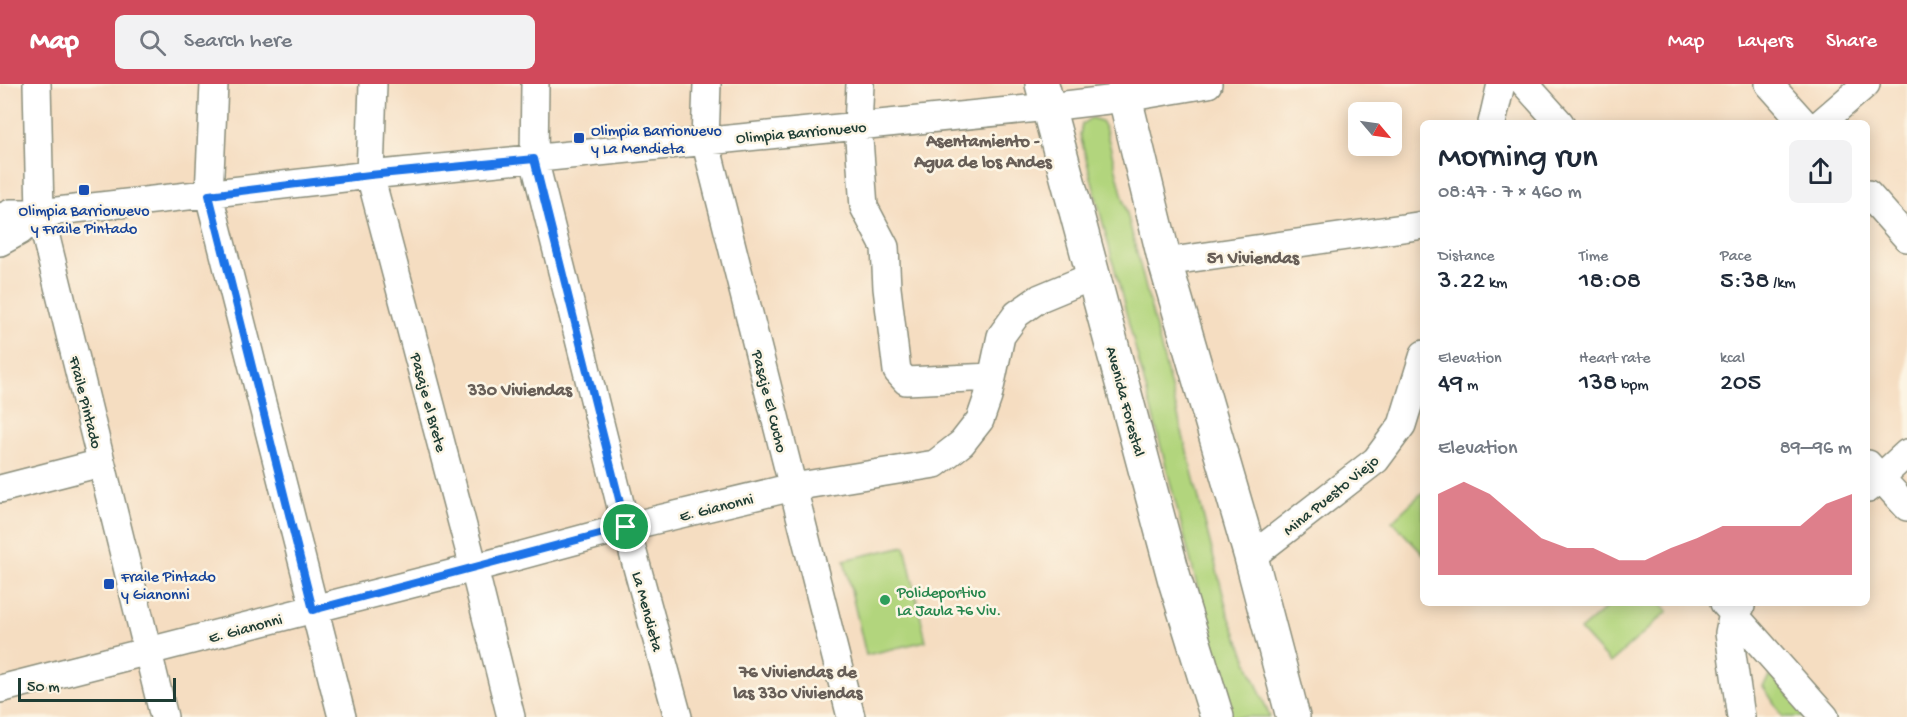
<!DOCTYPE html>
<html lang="en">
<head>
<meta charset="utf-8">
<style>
  body { margin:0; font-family:"Gochi Hand",sans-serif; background:#f2f2f3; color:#1f2937; height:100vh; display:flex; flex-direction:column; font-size:22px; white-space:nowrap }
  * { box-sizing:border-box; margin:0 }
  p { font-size:20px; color:#747a83 }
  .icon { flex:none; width:33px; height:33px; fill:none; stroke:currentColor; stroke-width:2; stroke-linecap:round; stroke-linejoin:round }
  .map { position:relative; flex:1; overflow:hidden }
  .side { position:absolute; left:1420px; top:36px; width:450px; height:486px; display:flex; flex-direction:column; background:#fff; border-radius:9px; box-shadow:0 3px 15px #0003 }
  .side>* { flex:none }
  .needle { width:39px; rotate:119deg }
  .controls { position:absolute; left:1348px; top:18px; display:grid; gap:12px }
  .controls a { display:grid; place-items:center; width:54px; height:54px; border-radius:9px; background:#fff; box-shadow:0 3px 15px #0003; font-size:30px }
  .scale { position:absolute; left:18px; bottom:15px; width:158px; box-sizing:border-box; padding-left:6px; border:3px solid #1f3d34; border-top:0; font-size:16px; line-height:21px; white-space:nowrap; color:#1f3d34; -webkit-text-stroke:4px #fcf5e5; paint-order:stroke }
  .pin { position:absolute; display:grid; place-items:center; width:51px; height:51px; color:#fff; margin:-26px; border:3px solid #fff; border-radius:50%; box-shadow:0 2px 6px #0007 }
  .round { display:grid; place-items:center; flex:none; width:63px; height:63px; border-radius:9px; background:#f2f2f3 }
  .head { display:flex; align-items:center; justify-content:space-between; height:102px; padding:0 18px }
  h1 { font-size:33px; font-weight:600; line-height:45px }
  .metrics { display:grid; grid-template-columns:repeat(3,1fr); gap:9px; height:102px; padding:6px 18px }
  .metrics div { display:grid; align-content:center }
  .metrics b { font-size:26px; font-weight:600 }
  .metrics small { font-size:16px; font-weight:400 }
  .metrics p { font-size:16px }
  .chart { height:168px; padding:12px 18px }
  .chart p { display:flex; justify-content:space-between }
  .chart svg { width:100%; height:108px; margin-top:6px; fill:#d1495b; opacity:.7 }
  header { display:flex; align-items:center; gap:36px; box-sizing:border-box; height:84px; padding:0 30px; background:#d1495b; color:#fff }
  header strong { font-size:28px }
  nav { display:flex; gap:33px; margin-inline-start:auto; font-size:21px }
  .search { width:420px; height:54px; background:#f2f2f3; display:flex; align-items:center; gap:15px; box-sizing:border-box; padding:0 21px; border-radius:9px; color:#747a83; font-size:22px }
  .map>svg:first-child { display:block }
  .green { fill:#b2d57d; stroke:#688958; stroke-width:1.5 }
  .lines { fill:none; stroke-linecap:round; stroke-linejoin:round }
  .minor-casing { stroke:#8a8d7a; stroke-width:30 }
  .major-casing { stroke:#8a8d7a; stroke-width:36 }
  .minor { stroke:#fff; stroke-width:27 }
  .major { stroke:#fff; stroke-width:33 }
  .route-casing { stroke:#fff; stroke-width:12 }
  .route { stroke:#1a73e8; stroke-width:8 }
  .transit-dot { fill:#1a4fb4; stroke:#fcf5e5; stroke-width:2 }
  .leisure-dot { fill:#2e9e5b; stroke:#fcf5e5; stroke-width:2 }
  .labels { text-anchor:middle; stroke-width:5; stroke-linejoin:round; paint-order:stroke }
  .transit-label { font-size:16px; fill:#164399; stroke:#fcf5e5; text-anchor:start }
  .street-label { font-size:16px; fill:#1f3d34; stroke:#fcf5e5 }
  .leisure-label { font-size:16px; fill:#27864d; stroke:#fcf5e5; text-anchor:start }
  .neighbourhood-label { font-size:18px; font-weight:bold; fill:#685f58; stroke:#fcf5e5 }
</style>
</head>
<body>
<header>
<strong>Map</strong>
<div class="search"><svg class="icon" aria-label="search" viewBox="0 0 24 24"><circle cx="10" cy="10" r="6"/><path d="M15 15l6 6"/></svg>Search here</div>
<nav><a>Map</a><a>Layers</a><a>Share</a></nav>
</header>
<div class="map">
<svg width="1907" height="633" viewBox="0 0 1907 633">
  <rect width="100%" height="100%" fill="#fcf5e5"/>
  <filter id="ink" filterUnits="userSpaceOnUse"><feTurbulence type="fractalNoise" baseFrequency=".0167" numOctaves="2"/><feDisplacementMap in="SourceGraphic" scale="12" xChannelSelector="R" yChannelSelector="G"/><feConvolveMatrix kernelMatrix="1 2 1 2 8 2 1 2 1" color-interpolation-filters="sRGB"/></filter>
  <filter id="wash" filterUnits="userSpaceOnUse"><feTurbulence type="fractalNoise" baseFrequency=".008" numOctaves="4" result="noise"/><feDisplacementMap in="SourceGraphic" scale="24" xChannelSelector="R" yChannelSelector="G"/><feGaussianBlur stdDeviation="1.35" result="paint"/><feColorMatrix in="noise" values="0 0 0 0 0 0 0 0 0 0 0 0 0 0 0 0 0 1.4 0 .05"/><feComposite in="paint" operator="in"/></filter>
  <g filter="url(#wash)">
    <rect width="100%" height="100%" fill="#f5ddc1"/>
    <path class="green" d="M 1091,34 L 1101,37 L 1106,46 L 1228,530 L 1270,633 L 1229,633 L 1206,536 L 1080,51 L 1082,40 Z
      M 1423,408 L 1423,470 L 1392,437 Z
      M 905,462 L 926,557 L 866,571 L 844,476 Z
      M 1612,519 L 1661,519 L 1668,527 L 1610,579 L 1580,546 Z
      M 1769,593 L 1774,594 L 1809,633 L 1783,633 L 1763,602 Z"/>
  </g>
  <g filter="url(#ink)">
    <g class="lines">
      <g class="minor-casing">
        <path id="minor" d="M 37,0 L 40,129 L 164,633
          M 214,0 L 209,111 L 342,633
          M 373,0 L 370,91 L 474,484 L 511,633
          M 535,0 L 534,75 L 626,443 L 678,633
          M 707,0 L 705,56 L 851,633
          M 860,0 L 858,42 L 864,123 L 885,163 L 887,204 L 897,287 L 906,297 L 992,293
          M 1525,0 L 1560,39
          M 1769,0 L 1804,39
          M 1492,39 L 1501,0
          M 1821,39 L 1866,0
          M 1868,110 L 1907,154
          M 0,134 L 11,129 L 40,129 L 370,91 L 1048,23 L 1125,14 L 1208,0
          M 0,158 L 20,147 L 40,129
          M 1165,178 L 1424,141
          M 1868,380 L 1907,423
          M 0,405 L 101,379
          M 1868,405 L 1907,369
          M 1251,473 L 1376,376 L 1402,341 L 1424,270
          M 1724,519 L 1825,633
          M 0,605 L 474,484 L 626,443 L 793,403 L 935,380 L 962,359 L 980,336 L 988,313 L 1001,252 L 1017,230 L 1040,214 L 1093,192
          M 1741,633 L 1729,549 L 1733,529 L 1741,522"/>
      </g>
      <g class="major-casing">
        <path id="major" d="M 1042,0 L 1175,497 L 1217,633
          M 1124,0 L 1125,14 L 1165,178 L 1251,473 L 1293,633"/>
      </g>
      <use href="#minor" class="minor"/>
      <use href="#major" class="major"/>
    </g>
  </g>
  <g class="lines" filter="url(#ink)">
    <g class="route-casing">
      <path id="route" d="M 534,75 L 626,443 L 313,526 L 209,111 L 370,91 Z"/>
    </g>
    <use href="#route" class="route"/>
  </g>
  <g class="transit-dot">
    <rect x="573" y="48" width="12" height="12" rx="3"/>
    <rect x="78" y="100" width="12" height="12" rx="3"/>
    <rect x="103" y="494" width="12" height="12" rx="3"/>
  </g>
  <circle class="leisure-dot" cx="885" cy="516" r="6"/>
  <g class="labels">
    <g class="transit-label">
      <text x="591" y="51">Olimpia Barrionuevo<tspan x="591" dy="18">y La Mendieta</tspan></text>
      <text x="84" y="131" text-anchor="middle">Olimpia Barrionuevo<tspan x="84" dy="18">y Fraile Pintado</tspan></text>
      <text x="121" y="497">Fraile Pintado<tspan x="121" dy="18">y Gianonni</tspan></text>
    </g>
    <g class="street-label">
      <text transform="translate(801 47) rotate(-5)" y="6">Olimpia Barrionuevo</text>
      <text transform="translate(771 317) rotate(76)" y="6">Pasaje El Cucho</text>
      <text transform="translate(1127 317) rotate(75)" y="6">Avenida Forestal</text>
      <text transform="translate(87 318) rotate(76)" y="6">Fraile Pintado</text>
      <text transform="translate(430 318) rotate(75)" y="6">Pasaje el Brete</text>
      <text transform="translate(1330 410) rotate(-39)" y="6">Mina Puesto Viejo</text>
      <text transform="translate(716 422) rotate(-14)" y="6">E. Gianonni</text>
      <text transform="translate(649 527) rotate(75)" y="6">La Mendieta</text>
      <text transform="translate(245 543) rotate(-15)" y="6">E. Gianonni</text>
    </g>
    <g class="leisure-label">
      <text x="897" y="513">Polideportivo<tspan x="897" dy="18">La Jaula 76 Viv.</tspan></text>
    </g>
    <g class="neighbourhood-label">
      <text x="983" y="62">Asentamiento -<tspan x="983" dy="21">Agua de los Andes</tspan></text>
      <text x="1253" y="179">51 Viviendas</text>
      <text x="520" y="311">330 Viviendas</text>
      <text x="798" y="593">76 Viviendas de<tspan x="798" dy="21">las 330 Viviendas</tspan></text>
    </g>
  </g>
</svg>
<div class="controls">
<a><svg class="needle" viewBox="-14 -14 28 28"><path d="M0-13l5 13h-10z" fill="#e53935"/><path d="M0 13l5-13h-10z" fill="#747a83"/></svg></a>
</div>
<div class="scale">50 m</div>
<div class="pin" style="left:626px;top:443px;background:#1e9e55"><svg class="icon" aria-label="arrive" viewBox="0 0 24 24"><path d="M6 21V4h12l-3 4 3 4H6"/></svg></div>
<section class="side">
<div class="head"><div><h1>Morning run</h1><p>08:47 · 7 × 460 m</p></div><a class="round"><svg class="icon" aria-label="share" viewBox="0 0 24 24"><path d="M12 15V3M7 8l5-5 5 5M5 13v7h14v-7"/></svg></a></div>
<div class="metrics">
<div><p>Distance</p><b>3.22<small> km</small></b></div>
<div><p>Time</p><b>18:08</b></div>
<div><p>Pace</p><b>5:38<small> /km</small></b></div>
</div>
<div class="metrics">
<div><p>Elevation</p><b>49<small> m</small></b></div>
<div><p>Heart rate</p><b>138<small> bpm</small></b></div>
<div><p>kcal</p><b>205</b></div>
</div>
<div class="chart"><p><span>Elevation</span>89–96 m</p>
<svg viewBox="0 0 160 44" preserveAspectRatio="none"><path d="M0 44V11L10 6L20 11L30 20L40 29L50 33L60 33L70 38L80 38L90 33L100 29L110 24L120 24L130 24L140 24L150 15L160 11V44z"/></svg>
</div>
</section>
</div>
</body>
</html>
